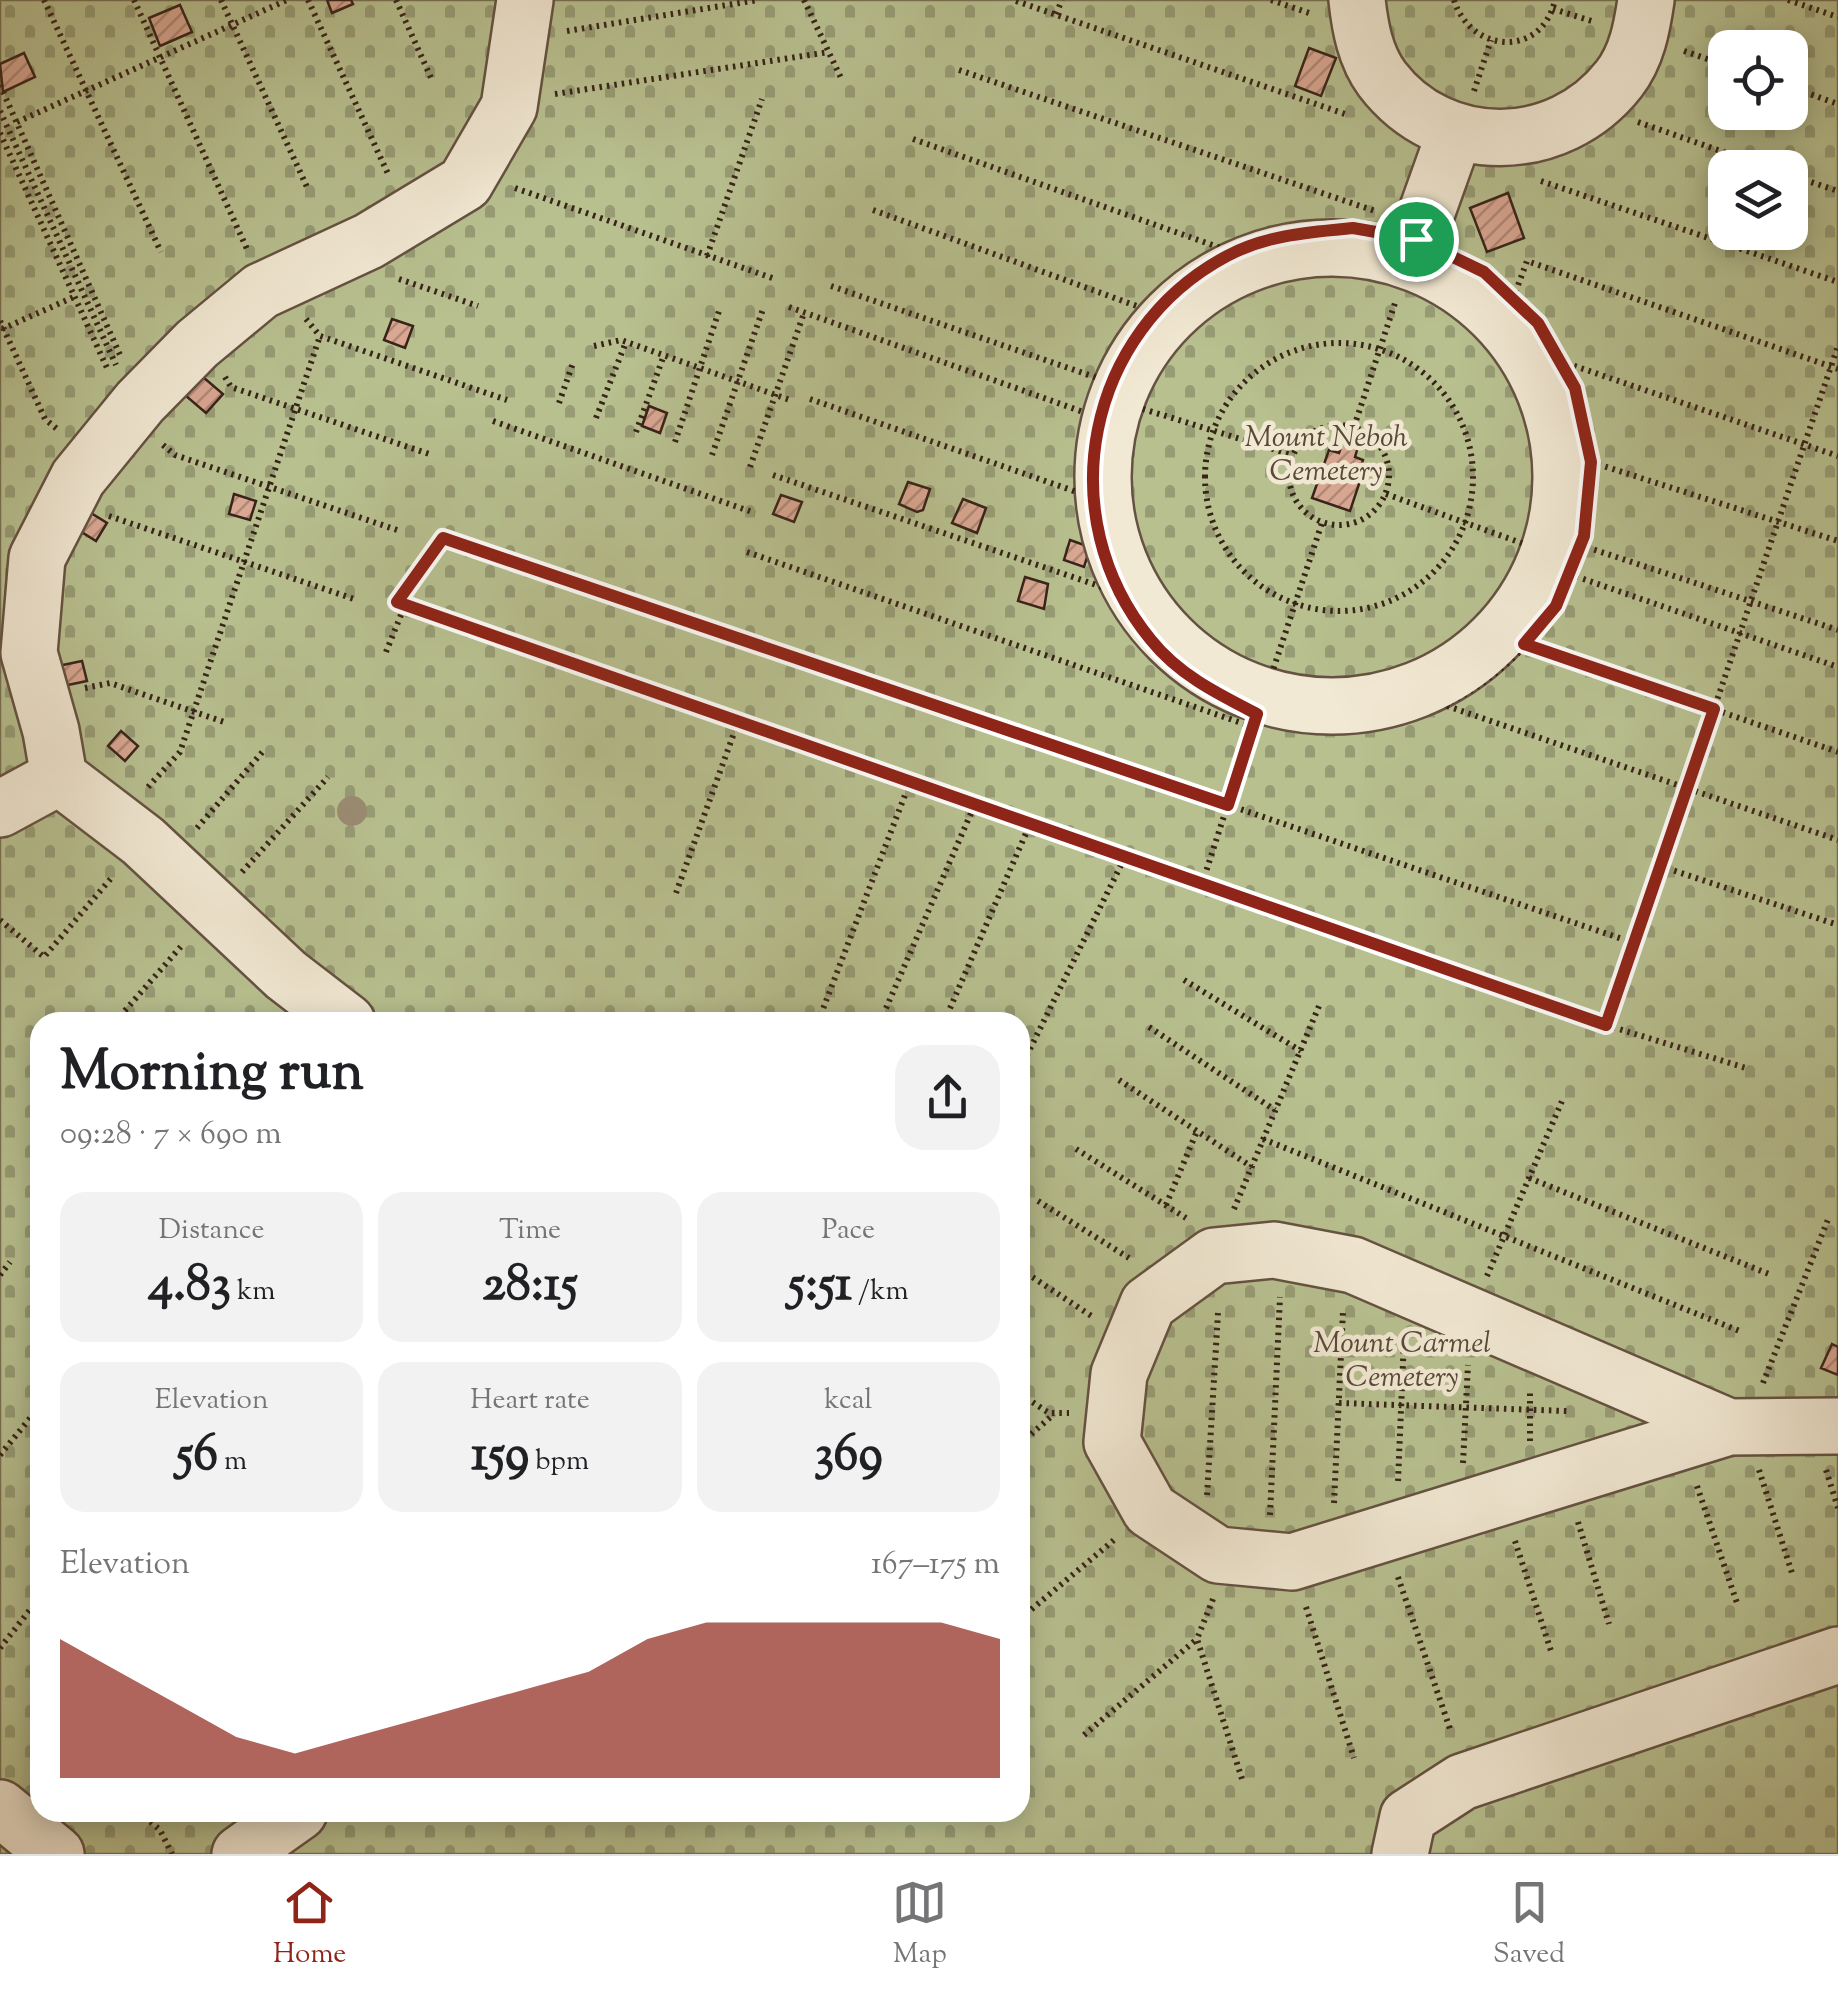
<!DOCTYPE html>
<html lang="en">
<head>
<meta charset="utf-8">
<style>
  body { margin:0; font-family:"Sorts Mill Goudy",serif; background:#f2f2f2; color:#202124; height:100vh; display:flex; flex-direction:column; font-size:38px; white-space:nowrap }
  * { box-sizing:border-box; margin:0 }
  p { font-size:32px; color:#757577 }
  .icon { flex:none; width:55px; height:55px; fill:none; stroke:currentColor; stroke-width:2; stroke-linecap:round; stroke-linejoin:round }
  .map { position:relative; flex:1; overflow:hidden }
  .side { position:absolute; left:30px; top:1012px; width:1000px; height:810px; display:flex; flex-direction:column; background:#fff; border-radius:30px; box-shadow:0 5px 25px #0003 }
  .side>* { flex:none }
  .fabs { position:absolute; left:1708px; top:30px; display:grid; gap:20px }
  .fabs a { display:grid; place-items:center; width:100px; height:100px; border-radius:20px; background:#fff; box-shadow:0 5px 25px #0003; font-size:50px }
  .pin { position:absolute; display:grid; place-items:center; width:85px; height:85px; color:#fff; margin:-42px; border:5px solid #fff; border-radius:50%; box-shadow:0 2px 10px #0007 }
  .round { display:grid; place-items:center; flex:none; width:105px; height:105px; border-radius:30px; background:#f2f2f2 }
  .overview { display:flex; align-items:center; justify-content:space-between; height:170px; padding:0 30px }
  h1 { font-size:55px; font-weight:700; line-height:75px }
  .stats { display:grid; grid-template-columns:repeat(3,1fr); gap:15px; height:170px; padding:10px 30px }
  .stats div { display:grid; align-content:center; border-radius:25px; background:#f2f2f2; text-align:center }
  .stats b { font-size:50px; font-weight:700 }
  .stats small { font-size:28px; font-weight:400 }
  .stats p { font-size:28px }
  .chart { height:280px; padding:20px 30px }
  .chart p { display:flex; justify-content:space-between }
  .chart svg { width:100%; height:180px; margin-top:10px; fill:#8f2418; opacity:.7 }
  .dock { display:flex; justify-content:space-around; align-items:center; height:140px; border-top:2px solid #e0e0e0; background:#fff; font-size:28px; color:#757577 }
  .dock a { display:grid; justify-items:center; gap:5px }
  .dock .active { color:#8f2418 }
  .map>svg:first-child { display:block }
  .cemetery { fill:url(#cemetery-stones); stroke:#787254; stroke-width:2.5; fill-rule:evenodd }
  .building { fill:url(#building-hatch); stroke:#382319; stroke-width:2.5 }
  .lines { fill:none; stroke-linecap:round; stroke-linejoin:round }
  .minor-casing { stroke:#655242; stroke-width:60 }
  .path { stroke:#382319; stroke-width:6; stroke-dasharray:2.5 5; stroke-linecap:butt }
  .minor { stroke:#f2e9d4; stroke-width:55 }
  .tree { fill:#9a8c73 }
  .route-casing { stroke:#fff; stroke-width:20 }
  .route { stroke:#8f2418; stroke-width:12 }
  .labels { text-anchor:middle; stroke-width:9; stroke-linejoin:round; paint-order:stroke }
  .park-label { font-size:30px; font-style:italic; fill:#584a37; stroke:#f2e9d4 }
</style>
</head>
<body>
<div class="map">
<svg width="1838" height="1854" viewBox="0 0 1838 1854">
  <defs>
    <pattern id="cemetery-stones" width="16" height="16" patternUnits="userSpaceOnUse" patternTransform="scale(2.5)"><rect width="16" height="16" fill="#b8c090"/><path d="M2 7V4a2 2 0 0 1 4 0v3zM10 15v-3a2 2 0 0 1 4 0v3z" fill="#979c75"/></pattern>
    <pattern id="building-hatch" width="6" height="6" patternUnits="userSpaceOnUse" patternTransform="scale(2.5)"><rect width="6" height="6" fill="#d9a792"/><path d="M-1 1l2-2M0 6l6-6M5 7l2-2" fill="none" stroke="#b18876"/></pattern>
  </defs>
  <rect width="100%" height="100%" fill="#ebddbd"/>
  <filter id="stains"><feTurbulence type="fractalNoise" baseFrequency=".002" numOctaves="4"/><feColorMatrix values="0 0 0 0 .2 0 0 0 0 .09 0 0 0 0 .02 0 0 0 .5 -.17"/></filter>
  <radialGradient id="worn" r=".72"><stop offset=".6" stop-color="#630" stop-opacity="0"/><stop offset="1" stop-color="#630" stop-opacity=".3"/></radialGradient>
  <path class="cemetery" d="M 0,0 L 1838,0 L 1838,1854 L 0,1854 ZM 1725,48 L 1790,48 L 1790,112 L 1725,112 ZM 1725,168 L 1790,168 L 1790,232 L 1725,232 ZM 40,1022 L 1020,1022 L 1020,1812 L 40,1812 Z"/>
  <path class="building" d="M 327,0 L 351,0 L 353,4 L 332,13 Z
    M 180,5 L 192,32 L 160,46 L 149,18 Z
    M 1309,48 L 1336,58 L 1321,96 L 1295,86 Z
    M 24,53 L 35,77 L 3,92 L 0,64 Z
    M 1508,193 L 1524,238 L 1487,252 L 1470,208 Z
    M 392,319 L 413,326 L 405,348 L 384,340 Z
    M 203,377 L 223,394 L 206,413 L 186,396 Z
    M 649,406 L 667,413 L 660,433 L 642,426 Z
    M 1346,433 L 1361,437 L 1355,457 L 1363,460 L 1359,474 L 1362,475 L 1350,511 L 1312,498 L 1329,450 L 1339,453 Z
    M 908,482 L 930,489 L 923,510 L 917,512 L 899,504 Z
    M 234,494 L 256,501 L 250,520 L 229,514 Z
    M 781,495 L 802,502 L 794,522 L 773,514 Z
    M 963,499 L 986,508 L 977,533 L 952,523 Z
    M 91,513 L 107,523 L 96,541 L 80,531 Z
    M 1070,540 L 1090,547 L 1084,567 L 1064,560 Z
    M 1025,577 L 1048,584 L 1044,609 L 1018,601 Z
    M 82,661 L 87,681 L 63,686 L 58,666 Z
    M 121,731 L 138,746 L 125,761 L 108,746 Z
    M 1832,1344 L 1838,1347 L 1838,1375 L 1821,1368 Z"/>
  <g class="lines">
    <g class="minor-casing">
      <path id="minor" d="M 1357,0 C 1360,27 1365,56 1382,79 C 1442,158 1559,156 1619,79 C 1637,56 1642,27 1646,0
        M1103 477a229 229 0 1 1 458 0a229 229 0 1 1-458 0Z
        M 1410,259 L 1450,147 L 1460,134
        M 0,809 L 59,777
        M 347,1022 L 286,975 L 143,841 L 59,777 L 51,731 L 29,653 L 37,558 L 78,478 L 140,402 L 197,344 L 261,291 L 369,241 L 465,183 L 509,107 L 525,0
        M 1729,1427 L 1353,1265 L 1274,1250 L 1214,1256 L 1148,1304 L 1119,1374 L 1112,1442 L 1150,1510 L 1218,1555 L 1292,1562 L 1729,1427 L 1838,1426
        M 0,1808 L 56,1854
        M 240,1854 L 299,1812
        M 1400,1854 L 1408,1817 L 1462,1782 L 1838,1655"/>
    </g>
    <path class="path" d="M 44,0 L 161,252
      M 134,0 L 247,249
      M 221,0 L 307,187
      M 308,0 L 389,176
      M 396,0 L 432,80
      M 804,0 L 841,78
      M 1271,0 L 1312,14
      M 1454,0 C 1471,54 1542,58 1555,0
      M 1788,0 L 1838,17
      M 1016,1 L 1348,115
      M 1553,9 L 1595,22
      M 1056,14 L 1062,0
      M 567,31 L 758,0
      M 1684,51 L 1725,65
      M 959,70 L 1378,212
      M 0,85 L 120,355
      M 1790,87 L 1838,104
      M 1474,91 L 1491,40
      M 555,94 L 829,52
      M 0,111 L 116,365
      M 17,122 L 287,0
      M 1638,122 L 1769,168
      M 0,133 L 107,368
      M 913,139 L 1232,252
      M 1790,175 L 1838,191
      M 1541,181 L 1838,282
      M 515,188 L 775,279
      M 873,210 L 1156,313
      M1092 478a249 249 0 1 1 498 0a249 249 0 1 1-498 0Z
      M 707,256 L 762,99
      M 399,279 L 478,306
      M 831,286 L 1112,383
      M 1513,299 L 1527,261 L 1838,369
      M 789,307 L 1100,418
      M 306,319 L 320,336 L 507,400
      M 0,321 L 45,419 L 57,429
      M 2,329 L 74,297
      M1205 477a134 134 0 1 1 268 0a134 134 0 1 1-268 0Z
      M 594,346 L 621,340 L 790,400
      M 1560,361 L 1838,456
      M 225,377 L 231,387 L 432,455
      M 810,399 L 1094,498
      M 1114,400 L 1292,455
      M 559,403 L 573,363
      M 596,418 L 626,342
      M 493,421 L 755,513
      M1289 475a50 50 0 1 1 100 0a50 50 0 1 1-100 0Z
      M 1354,427 L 1395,303
      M 636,432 L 664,355
      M 675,442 L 719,311
      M 163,445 L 175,455 L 397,530
      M 712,455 L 763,309
      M 1591,462 L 1838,541
      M 750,467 L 804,313
      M 773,475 L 1117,592
      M 1386,494 L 1549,553
      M 109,516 L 354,599
      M 1580,545 L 1838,630
      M 747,552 L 1253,727
      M 1569,574 L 1838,667
      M 1524,644 L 1838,752
      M 386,652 L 405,605
      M 85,688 L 110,683 L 227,723
      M 1264,697 L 1322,523
      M 1447,706 L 1838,840
      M 148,787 L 180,752 L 320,336
      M 197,828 L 265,749
      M 1660,866 L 1838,925
      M 242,872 L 328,777
      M 1202,884 L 1257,714
      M 676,893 L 738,722
      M 0,920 L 44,957 L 113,876
      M 1634,943 L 443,538 L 397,602 L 1606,1025 L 1746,1068
      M 1184,980 L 1301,1051
      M 115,1022 L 184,943
      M 818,1022 L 910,782
      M 880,1022 L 975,804
      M 944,1022 L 1030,824
      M 1606,1025 L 1838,346
      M 1149,1027 L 1275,1110
      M 1020,1069 L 1125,857
      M 1119,1080 L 1252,1167
      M 1263,1139 L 1742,1332
      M 1076,1149 L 1186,1218
      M 1529,1178 L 1769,1274
      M 1038,1201 L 1129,1258
      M 1166,1205 L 1197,1131
      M 1234,1209 L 1319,1006
      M 1020,1269 L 1093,1317
      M 0,1275 L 10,1262
      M 1487,1276 L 1562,1101
      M 1763,1383 L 1829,1217
      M 1020,1394 L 1049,1413 L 1069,1413
      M 1339,1403 L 1567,1411
      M 1530,1441 L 1530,1393
      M 1020,1444 L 1054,1414
      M 0,1455 L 40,1406
      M 1463,1463 L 1468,1365
      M 1759,1470 L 1792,1573
      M 1826,1470 L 1838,1508
      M 1398,1481 L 1404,1339
      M 1697,1486 L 1737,1603
      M 1207,1495 L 1218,1313
      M 1334,1503 L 1343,1311
      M 1270,1515 L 1280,1297
      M 1578,1522 L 1609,1624
      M 1515,1541 L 1551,1651
      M 1398,1577 L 1450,1729
      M 1213,1599 L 1197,1639 L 1243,1782
      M 1306,1607 L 1354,1758
      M 1020,1619 L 1114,1540
      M 0,1648 L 40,1597
      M 33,1727 L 40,1733
      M 1084,1735 L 1197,1639
      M 139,1812 L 160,1830 L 172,1854"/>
    <use href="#minor" class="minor"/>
  </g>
  <circle class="tree" cx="352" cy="811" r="15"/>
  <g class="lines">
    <g class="route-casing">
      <path id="route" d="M 1353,228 L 1416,239 L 1484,272 L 1538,323 L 1575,388 L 1591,462 L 1584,536 L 1556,606 L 1524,644 L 1714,709 L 1606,1025 L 397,602 L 443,538 L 1228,805 L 1257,714 C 1218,694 1179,675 1151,640 C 1049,516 1086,331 1227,256 C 1266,235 1310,232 1353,228 Z"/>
    </g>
    <use href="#route" class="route"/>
  </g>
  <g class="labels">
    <g class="park-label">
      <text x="1326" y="446">Mount Neboh<tspan x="1326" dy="34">Cemetery</tspan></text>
      <text x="1402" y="1352">Mount Carmel<tspan x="1402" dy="34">Cemetery</tspan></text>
    </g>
  </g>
  <rect width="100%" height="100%" filter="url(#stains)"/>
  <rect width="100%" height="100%" fill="url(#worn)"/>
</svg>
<div class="fabs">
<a><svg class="icon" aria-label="locate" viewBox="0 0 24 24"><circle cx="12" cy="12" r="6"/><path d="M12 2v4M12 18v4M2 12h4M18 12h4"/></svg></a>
<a><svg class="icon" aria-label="layers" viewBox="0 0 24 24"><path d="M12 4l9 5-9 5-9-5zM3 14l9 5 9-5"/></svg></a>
</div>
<div class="pin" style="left:1416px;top:239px;background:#1e9e55"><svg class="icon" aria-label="arrive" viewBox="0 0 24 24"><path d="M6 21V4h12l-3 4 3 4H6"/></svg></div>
<section class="side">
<div class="overview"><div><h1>Morning run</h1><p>09:28 · 7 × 690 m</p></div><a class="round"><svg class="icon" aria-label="share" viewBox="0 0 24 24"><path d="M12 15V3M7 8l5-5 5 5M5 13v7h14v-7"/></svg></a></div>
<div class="stats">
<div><p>Distance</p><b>4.83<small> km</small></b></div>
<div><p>Time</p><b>28:15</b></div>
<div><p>Pace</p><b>5:51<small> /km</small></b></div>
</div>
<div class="stats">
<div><p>Elevation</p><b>56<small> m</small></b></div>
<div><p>Heart rate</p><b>159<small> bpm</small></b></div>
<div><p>kcal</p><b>369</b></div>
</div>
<div class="chart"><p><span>Elevation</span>167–175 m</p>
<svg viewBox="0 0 160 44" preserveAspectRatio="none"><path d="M0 44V10L10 18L20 26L30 34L40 38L50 34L60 30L70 26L80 22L90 18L100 10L110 6L120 6L130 6L140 6L150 6L160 10V44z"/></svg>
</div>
</section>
</div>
<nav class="dock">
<a class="active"><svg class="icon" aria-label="home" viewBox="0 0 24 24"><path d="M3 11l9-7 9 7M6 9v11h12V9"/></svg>Home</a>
<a><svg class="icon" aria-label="map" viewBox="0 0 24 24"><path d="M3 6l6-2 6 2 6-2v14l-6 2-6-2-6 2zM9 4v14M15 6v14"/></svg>Map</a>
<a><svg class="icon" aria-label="saved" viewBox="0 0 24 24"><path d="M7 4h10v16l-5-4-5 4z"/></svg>Saved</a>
</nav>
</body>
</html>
